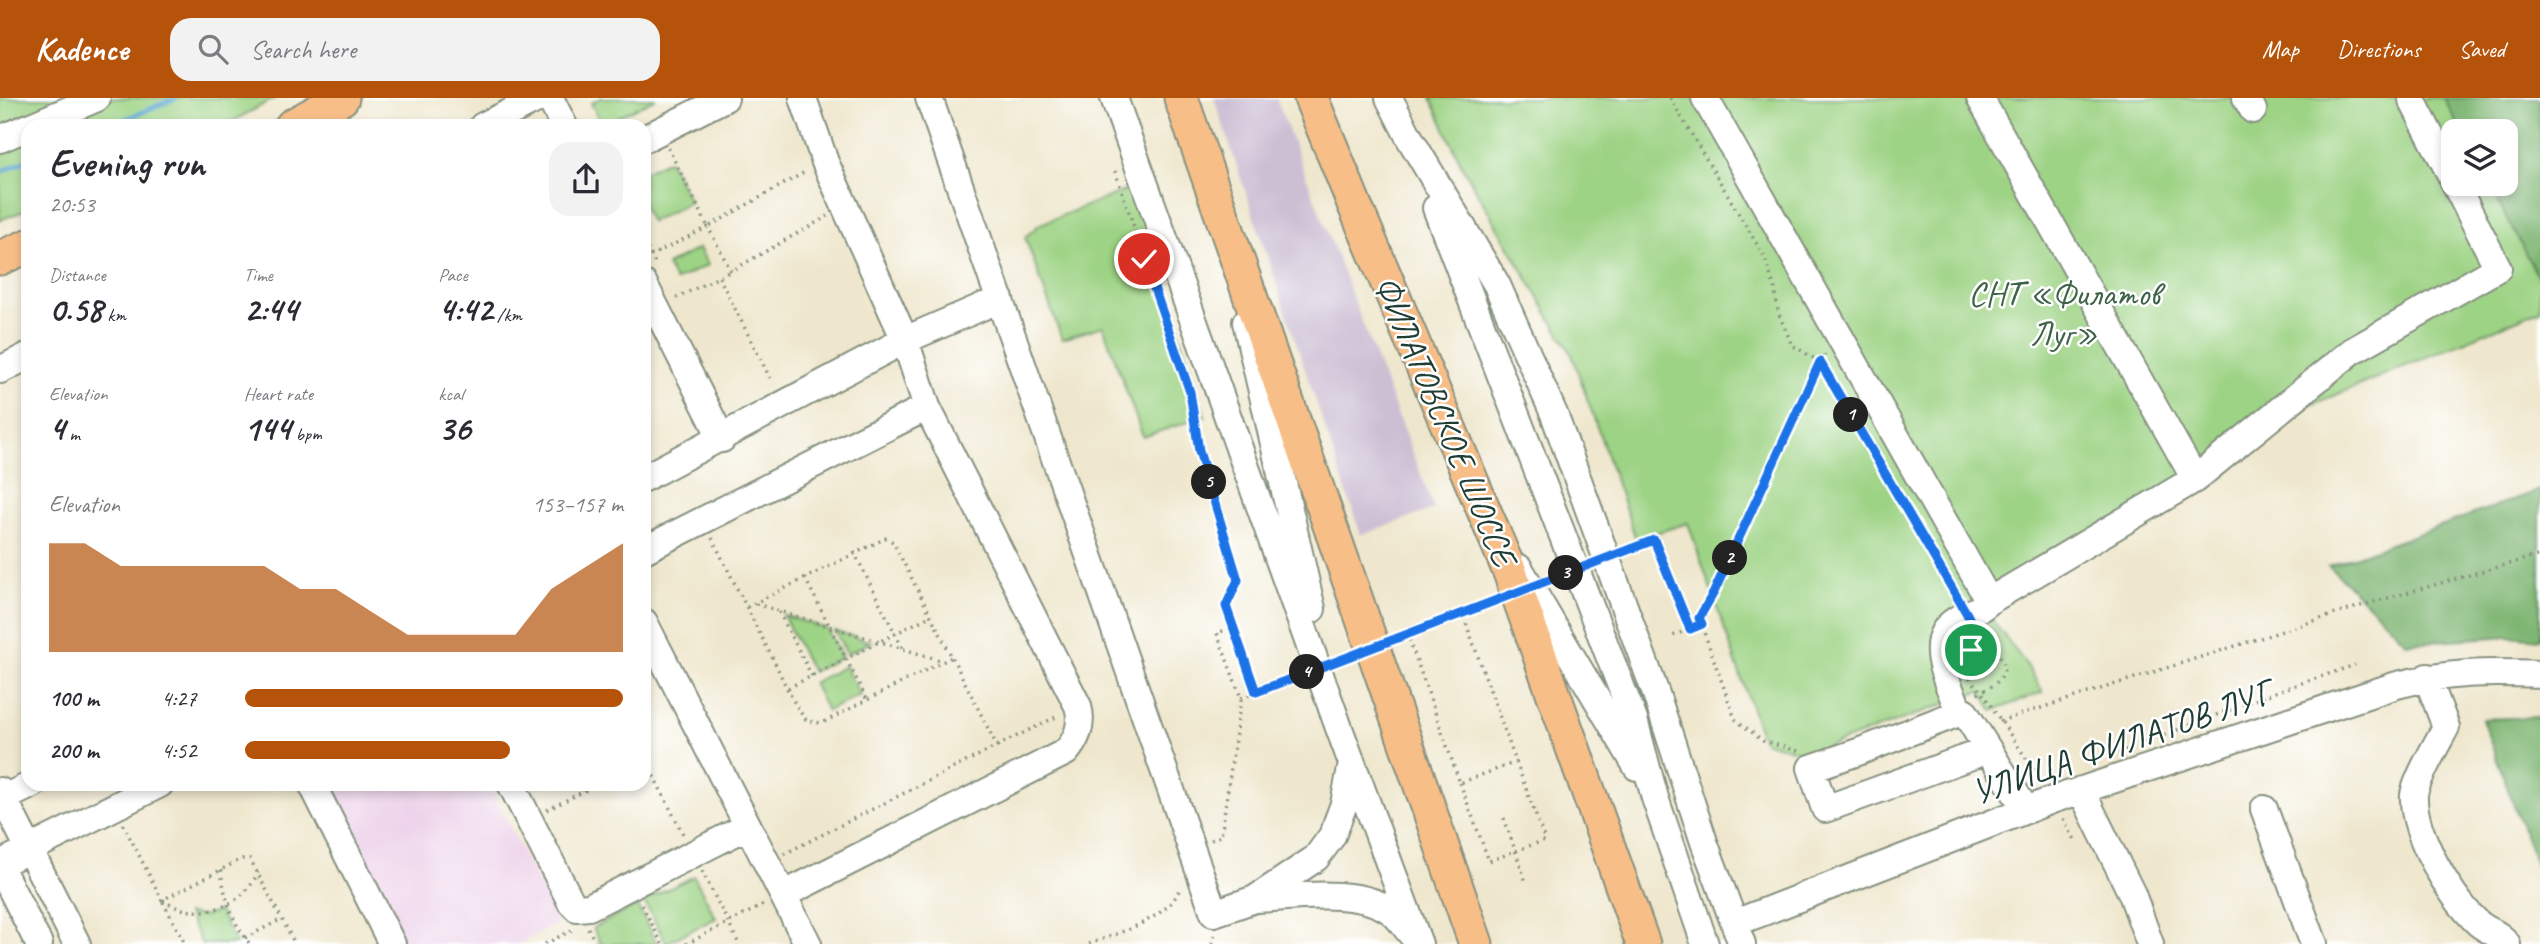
<!DOCTYPE html>
<html lang="en">
<head>
<meta charset="utf-8">
<style>
  body { margin:0; font-family:Caveat,sans-serif; background:#f2f2f3; color:#2b2b33; height:100vh; display:flex; flex-direction:column; font-size:26px; white-space:nowrap }
  * { box-sizing:border-box; margin:0 }
  p { font-size:23px; color:#7c7c81 }
  .icon { flex:none; width:38px; height:38px; fill:none; stroke:currentColor; stroke-width:2; stroke-linecap:round; stroke-linejoin:round }
  .map { position:relative; flex:1; overflow:hidden }
  .details { position:absolute; left:21px; top:21px; width:630px; height:672px; display:flex; flex-direction:column; background:#fff; border-radius:21px; box-shadow:0 4px 10px #0003 }
  .details>* { flex:none }
  .buttons { position:absolute; left:2441px; top:21px; display:grid; gap:14px }
  .buttons a { display:grid; place-items:center; width:77px; height:77px; border-radius:14px; background:#fff; box-shadow:0 4px 10px #0003; font-size:35px }
  .pin { position:absolute; display:grid; place-items:center; width:60px; height:60px; color:#fff; margin:-30px; border:4px solid #fff; border-radius:50%; box-shadow:0 2px 7px #0007 }
  .km { position:absolute; width:35px; height:35px; margin:-18px; border-radius:50%; background:#222; color:#fff; font-size:19px; line-height:35px; text-align:center }
  .round { display:grid; place-items:center; flex:none; width:74px; height:74px; border-radius:21px; background:#f2f2f3 }
  .summary { display:flex; align-items:center; justify-content:space-between; height:119px; padding:0 28px }
  h1 { font-size:38px; font-weight:800; line-height:52px }
  .figures { display:grid; grid-template-columns:repeat(3,1fr); gap:10px; height:119px; padding:7px 28px }
  .figures div { display:grid; align-content:center }
  .figures b { font-size:35px; font-weight:800 }
  .figures small { font-size:19px; font-weight:400 }
  .figures p { font-size:19px }
  .chart { height:196px; padding:14px 28px }
  .chart p { display:flex; justify-content:space-between }
  .chart svg { width:100%; height:126px; margin-top:7px; fill:#b45309; opacity:.7 }
  ul { padding:0 28px; list-style:none; font-size:23px }
  li { display:grid; grid-template-columns:112px 84px 1fr; align-items:center; height:52px }
  li i { height:18px; border-radius:9px; background:#b45309 }
  header { display:flex; align-items:center; gap:42px; box-sizing:border-box; height:98px; padding:0 35px; background:#b45309; color:#fff }
  header strong { font-size:33px }
  nav { display:flex; gap:38px; margin-inline-start:auto; font-size:24px }
  .search { width:490px; height:63px; background:#f2f2f3; display:flex; align-items:center; gap:18px; box-sizing:border-box; padding:0 24px; border-radius:21px; color:#7c7c81; font-size:26px }
  .map>svg:first-child { display:block }
  .built { fill:#edd1e9 }
  .industrial { fill:#ccbfd4 }
  .green { fill:#9dd384; stroke:#5e885c; stroke-width:2 }
  .forest { fill:#7eb572; stroke:#4e7953; stroke-width:2 }
  .lines { fill:none; stroke-linecap:round; stroke-linejoin:round }
  .stream { stroke:#56a3cf; stroke-width:5 }
  .minor-casing { stroke:#879280; stroke-width:30 }
  .major-casing { stroke:#879280; stroke-width:37 }
  .path { stroke:#879280; stroke-width:3.5; stroke-dasharray:2 5; stroke-linecap:butt }
  .minor { stroke:#fff; stroke-width:26 }
  .major { stroke:#f7be88; stroke-width:33 }
  .path-bridge { stroke:#879280; stroke-width:3.5; stroke-dasharray:2 5; stroke-linecap:butt }
  .route-casing { stroke:#fff; stroke-width:14 }
  .route { stroke:#1a73e8; stroke-width:9 }
  .labels { text-anchor:middle; stroke-width:5; stroke-linejoin:round; paint-order:stroke }
  .park-label { font-size:35px; fill:#3e6248; stroke:#fff }
  .street-label { font-size:35px; fill:#1f3d34; stroke:#fff }
</style>
</head>
<body>
<header>
<strong>Kadence</strong>
<div class="search"><svg class="icon" aria-label="search" viewBox="0 0 24 24"><circle cx="10" cy="10" r="6"/><path d="M15 15l6 6"/></svg>Search here</div>
<nav><a>Map</a><a>Directions</a><a>Saved</a></nav>
</header>
<div class="map">
<svg width="2540" height="846" viewBox="0 0 2540 846">
  <rect width="100%" height="100%" fill="#fff"/>
  <filter id="ink" filterUnits="userSpaceOnUse"><feTurbulence type="fractalNoise" baseFrequency=".0143" numOctaves="2"/><feDisplacementMap in="SourceGraphic" scale="14" xChannelSelector="R" yChannelSelector="G"/><feConvolveMatrix kernelMatrix="1 2 1 2 8 2 1 2 1" color-interpolation-filters="sRGB"/></filter>
  <filter id="wash" filterUnits="userSpaceOnUse"><feTurbulence type="fractalNoise" baseFrequency=".00686" numOctaves="4" result="noise"/><feDisplacementMap in="SourceGraphic" scale="28" xChannelSelector="R" yChannelSelector="G"/><feGaussianBlur stdDeviation="1.57" result="paint"/><feColorMatrix in="noise" values="0 0 0 0 0 0 0 0 0 0 0 0 0 0 0 0 0 1.4 0 .05"/><feComposite in="paint" operator="in"/></filter>
  <g filter="url(#wash)">
    <rect width="100%" height="100%" fill="#efe7cd"/>
    <path class="built" d="M 323,686 L 488,686 L 559,825 L 518,846 L 405,846 Z"/>
    <path class="industrial" d="M 1214,0 L 1276,0 L 1434,411 L 1361,437 Z"/>
    <path class="green" d="M 0,0 L 275,0 L 224,28 L 28,28 L 28,111 L 0,122 Z
      M 601,0 L 656,0 L 602,27 L 591,5 Z
      M 1431,0 L 2444,0 L 2461,33 L 2454,33 L 2454,86 L 2489,86 L 2540,183 L 2540,212 L 2273,323 L 1987,515 L 2028,569 L 2043,594 L 1993,613 L 1981,593 L 1807,656 L 1763,643 L 1688,425 L 1636,441 L 1572,257 L 1463,70 Z
      M 669,62 L 690,104 L 651,124 L 644,110 L 644,74 Z
      M 1134,89 L 1205,318 L 1143,339 L 1103,228 L 1062,241 L 1025,139 L 1040,126 Z
      M 699,150 L 708,167 L 675,183 L 667,167 Z
      M 783,517 L 827,531 L 842,559 L 812,574 Z
      M 835,533 L 871,544 L 847,556 Z
      M 845,568 L 860,597 L 827,613 L 813,585 Z
      M 694,778 L 716,820 L 666,845 L 644,803 Z
      M 637,807 L 657,846 L 601,846 L 593,830 Z
      M 219,813 L 236,846 L 202,846 L 187,816 L 204,818 Z"/>
    <path class="forest" d="M 2444,0 L 2540,0 L 2540,183 L 2489,86 L 2506,86 L 2506,33 L 2461,33 Z
      M 2540,392 L 2540,541 L 2509,538 L 2407,545 L 2329,468 Z
      M 2540,619 L 2540,777 L 2482,621 Z"/>
    <g class="lines">
      <path class="stream" d="M 109,28 L 176,0
        M 0,74 L 28,62"/>
    </g>
  </g>
  <g filter="url(#ink)">
    <g class="lines">
      <g class="minor-casing">
        <path id="minor" d="M 550,0 L 564,28
          M 929,0 L 1214,815 L 1255,801 L 1316,760 L 1332,738 L 1344,706 L 1352,665
          M 1114,0 L 1339,630 L 1419,846
          M 1389,0 L 1409,39 L 1497,187 L 1554,316 L 1656,596 L 1704,744 L 1742,846
          M 1705,0 L 1989,503 L 2195,381 L 2352,253 L 2498,170 L 2455,86
          M 1980,0 L 2195,381
          M 2246,0 L 2253,12
          M 2412,2 L 2454,83
          M 31,28 L 97,0
          M 483,28 L 539,0
          M 0,41 L 28,29
          M 644,41 L 725,0
          M 1436,110 L 1634,622 L 1655,700 L 1705,846
          M 644,186 L 722,341
          M 1246,224 L 1312,511
          M 0,272 L 28,258
          M 644,380 L 905,242 L 1000,201
          M 644,452 L 927,309
          M 1519,470 L 1637,669
          M 644,524 L 808,846
          M 2427,579 L 2446,629 C 2439,642 2415,684 2414,697 C 2412,735 2450,798 2477,824 C 2486,833 2500,835 2507,846
          M 1955,603 C 1945,579 1926,541 1956,522 C 1967,515 1981,513 1989,503
          M 1988,652 L 1825,711 L 1811,670 L 1858,654 L 1964,613 L 2026,712
          M 312,686 L 392,846
          M 511,686 L 571,804 L 577,810 L 589,809 L 748,728
          M 2081,692 L 2132,796 L 2150,846
          M 0,693 L 77,846
          M 0,702 L 33,686
          M 2264,711 L 2314,846
          M 0,766 L 160,686
          M 0,769 L 39,846
          M 783,797 L 1066,654 C 1078,640 1083,626 1078,608 L 927,309 L 905,242 L 825,64 L 803,0
          M 1257,801 C 1295,799 1363,789 1393,815 C 1400,821 1406,830 1412,837
          M 1735,825 L 2052,702 L 2397,587 C 2449,574 2487,574 2540,576"/>
      </g>
      <g class="major-casing">
        <path id="major" d="M 1181,0 L 1476,846
          M 1311,0 L 1355,108 L 1510,474 L 1643,846
          M 292,28 L 342,0
          M 0,160 L 28,148"/>
      </g>
      <path class="path" d="M 1670,0 L 1764,158 L 1775,191 L 1778,214 L 1792,247 L 1820,264 L 1957,499
        M 668,50 L 708,129 L 805,74
        M 1115,73 L 1190,294 L 1199,353 L 1238,482 L 1226,508 L 1256,594
        M 644,144 L 656,167
        M 644,161 L 708,129 L 731,173 L 828,118
        M 719,179 L 770,280
        M 676,200 L 731,173
        M 712,440 C 732,480 752,521 773,561 C 783,581 792,605 807,623 L 822,625 L 952,559 L 893,444 L 886,440 L 747,509
        M 1654,442 L 1690,531 L 1670,539
        M 1630,449 L 1660,437 L 1661,440
        M 854,454 L 903,551
        M 805,480 L 867,602
        M 756,506 L 943,563
        M 779,514 L 812,578
        M 1977,537 L 1982,548
        M 1982,548 C 2013,556 2010,584 1981,593 C 1964,577 1955,558 1982,548 Z
        M 788,590 L 930,518
        M 1978,596 L 1981,593 L 2042,684
        M 1241,600 L 1252,596
        M 2000,623 L 2367,506 L 2540,457
        M 997,648 L 1058,618
        M 1798,653 L 1763,643 L 1735,621 L 1699,520 L 1714,494 L 1825,256
        M 2118,655 L 2278,593 L 2355,567
        M 644,659 L 684,738
        M 580,686 L 584,693
        M 547,712 L 598,686
        M 1504,720 L 1526,784
        M 2063,721 L 2077,745
        M 123,726 L 162,802 L 242,761 L 250,761 L 295,846
        M 1211,742 L 1221,738 L 1241,600 L 1217,535 L 1232,530
        M 784,756 L 997,648 L 952,559
        M 221,772 C 224,798 232,825 250,846
        M 702,773 L 739,846
        M 163,802 C 195,825 243,811 258,774
        M 163,804 L 185,846
        M 642,807 L 662,846
        M 588,830 L 596,846
        M 245,840 L 282,821
        M 545,846 L 574,831
        M 686,846 L 765,806
        M 1089,846 C 1116,836 1174,819 1180,788
        M 1212,846 L 1215,835"/>
      <use href="#minor" class="minor"/>
      <use href="#major" class="major"/>
      <path class="path-bridge" d="M 1407,535 L 1460,685 L 1516,664 L 1462,514
        M 1252,596 L 1661,440
        M 1460,685 L 1489,763 L 1545,742 L 1516,664"/>
    </g>
  </g>
  <g class="lines" filter="url(#ink)">
    <g class="route-casing">
      <path id="route" d="M 1144,161 L 1190,294 L 1199,353 L 1238,482 L 1226,508 L 1256,594 L 1654,442 L 1690,531 L 1702,526 L 1699,520 L 1714,494 L 1820,264 L 1967,516 L 1982,548 L 1971,552"/>
    </g>
    <use href="#route" class="route"/>
  </g>
  <g class="labels">
    <g class="park-label">
      <text x="2064" y="207">СНТ «Филатов<tspan x="2064" dy="40">Луг»</tspan></text>
    </g>
    <g class="street-label">
      <text transform="translate(1446 323) rotate(67)" y="12">ФИЛАТОВСКОЕ ШОССЕ</text>
      <text transform="translate(2121 644) rotate(-19)" y="12">УЛИЦА ФИЛАТОВ ЛУГ</text>
    </g>
  </g>
</svg>
<div class="buttons">
<a><svg class="icon" aria-label="layers" viewBox="0 0 24 24"><path d="M12 4l9 5-9 5-9-5zM3 14l9 5 9-5"/></svg></a>
</div>
<div class="pin" style="left:1971px;top:552px;background:#1e9e55"><svg class="icon" aria-label="arrive" viewBox="0 0 24 24"><path d="M6 21V4h12l-3 4 3 4H6"/></svg></div>
<div class="pin" style="left:1144px;top:161px;background:#d93025"><svg class="icon" aria-label="check" viewBox="0 0 24 24"><path d="M5 12l5 5 9-10"/></svg></div>
<b class="km" style="left:1851px;top:317px">1</b>
<b class="km" style="left:1730px;top:460px">2</b>
<b class="km" style="left:1566px;top:475px">3</b>
<b class="km" style="left:1307px;top:574px">4</b>
<b class="km" style="left:1209px;top:384px">5</b>
<section class="details">
<div class="summary"><div><h1>Evening run</h1><p>20:53</p></div><a class="round"><svg class="icon" aria-label="share" viewBox="0 0 24 24"><path d="M12 15V3M7 8l5-5 5 5M5 13v7h14v-7"/></svg></a></div>
<div class="figures">
<div><p>Distance</p><b>0.58<small> km</small></b></div>
<div><p>Time</p><b>2:44</b></div>
<div><p>Pace</p><b>4:42<small> /km</small></b></div>
</div>
<div class="figures">
<div><p>Elevation</p><b>4<small> m</small></b></div>
<div><p>Heart rate</p><b>144<small> bpm</small></b></div>
<div><p>kcal</p><b>36</b></div>
</div>
<div class="chart"><p><span>Elevation</span>153–157 m</p>
<svg viewBox="0 0 160 44" preserveAspectRatio="none"><path d="M0 44V6L10 6L20 14L30 14L40 14L50 14L60 14L70 22L80 22L90 30L100 38L110 38L120 38L130 38L140 22L150 14L160 6V44z"/></svg>
</div>
<ul>
<li><b>100 m</b>4:27<i style="width:100%"></i></li>
<li><b>200 m</b>4:52<i style="width:70%"></i></li>
</ul>
</section>
</div>
</body>
</html>
